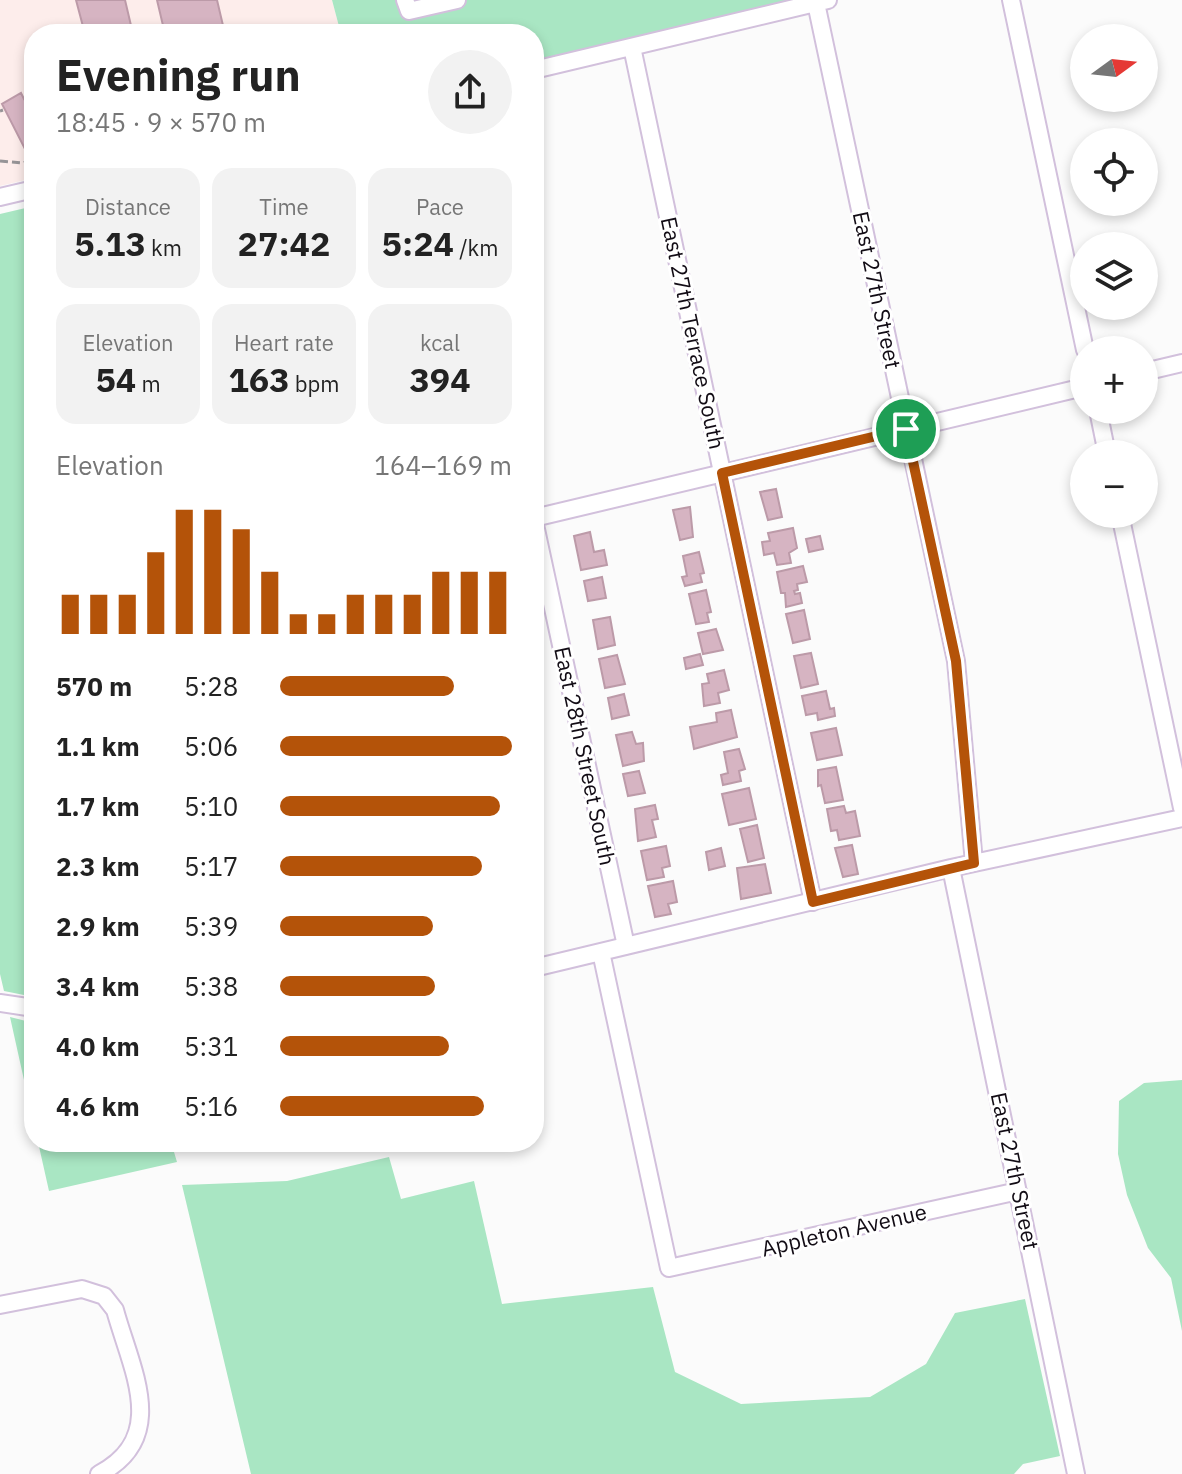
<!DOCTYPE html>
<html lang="en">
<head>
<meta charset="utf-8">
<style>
  body { margin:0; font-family:"IBM Plex Sans",sans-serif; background:#f2f2f2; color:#222; height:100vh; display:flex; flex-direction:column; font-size:30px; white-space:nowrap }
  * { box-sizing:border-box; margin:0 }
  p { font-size:26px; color:#767676 }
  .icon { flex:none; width:44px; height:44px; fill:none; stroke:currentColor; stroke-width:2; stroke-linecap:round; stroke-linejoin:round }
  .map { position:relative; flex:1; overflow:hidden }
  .details { position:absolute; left:24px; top:24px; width:520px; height:1128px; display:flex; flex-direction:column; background:#fff; border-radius:32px; box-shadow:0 4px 12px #0003 }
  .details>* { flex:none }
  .needle { width:52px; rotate:75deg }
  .fabs { position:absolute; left:1070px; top:24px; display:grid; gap:16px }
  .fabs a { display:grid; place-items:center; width:88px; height:88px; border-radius:50%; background:#fff; box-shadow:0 4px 12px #0003; font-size:40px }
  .pin { position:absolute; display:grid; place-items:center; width:68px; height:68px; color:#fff; margin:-34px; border:4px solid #fff; border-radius:50%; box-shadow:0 2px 8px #0007 }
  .round { display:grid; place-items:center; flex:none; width:84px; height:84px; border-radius:42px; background:#f2f2f2 }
  .overview { display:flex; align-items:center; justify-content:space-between; height:136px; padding:0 32px }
  h1 { font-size:44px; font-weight:700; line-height:60px }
  .figures { display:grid; grid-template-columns:repeat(3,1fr); gap:12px; height:136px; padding:8px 32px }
  .figures div { display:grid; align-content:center; border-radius:20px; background:#f2f2f2; text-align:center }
  .figures b { font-size:34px; font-weight:700 }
  .figures small { font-size:22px; font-weight:400 }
  .figures p { font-size:22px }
  .chart { height:224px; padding:16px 32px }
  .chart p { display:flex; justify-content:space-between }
  .chart svg { width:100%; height:144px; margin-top:8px; stroke:#b45309; stroke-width:6 }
  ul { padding:0 32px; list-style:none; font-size:26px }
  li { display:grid; grid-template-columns:128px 96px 1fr; align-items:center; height:60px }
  li i { height:20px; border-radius:10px; background:#b45309 }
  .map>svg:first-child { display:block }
  .education { fill:#fdedeb }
  .green { fill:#a9e6c3 }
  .building { fill:#d6b4c2; stroke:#bc9aa8; stroke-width:2 }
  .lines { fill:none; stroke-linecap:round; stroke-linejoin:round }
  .minor-casing { stroke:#d2c0dc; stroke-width:20 }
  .path { stroke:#969497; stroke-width:3; stroke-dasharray:8 4; stroke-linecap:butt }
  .minor { stroke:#fff; stroke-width:16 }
  .route-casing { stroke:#fff; stroke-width:16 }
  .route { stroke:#b45309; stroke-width:10 }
  .labels { text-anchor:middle; stroke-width:6; stroke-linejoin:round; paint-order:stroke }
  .street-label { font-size:22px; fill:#120c15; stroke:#fff }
</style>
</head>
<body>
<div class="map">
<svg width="1182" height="1474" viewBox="0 0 1182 1474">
  <rect width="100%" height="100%" fill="#fbfbfb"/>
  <path class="education" d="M 0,0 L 332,0 L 341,34 L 34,34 L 34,178 L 0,186 Z"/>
  <path class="green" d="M 332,0 L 795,0 L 534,61 L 534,34 L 341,34 Z
    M 34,206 L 34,997 L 4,991 L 0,974 L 0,214 Z
    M 10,1017 L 34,1023 L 34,1125 Z
    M 1182,1080 L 1182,1331 L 1171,1278 L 1148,1248 L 1127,1195 L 1118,1154 L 1119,1101 L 1144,1083 Z
    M 38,1142 L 171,1142 L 177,1162 L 49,1191 Z
    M 389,1157 L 401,1199 L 474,1181 L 502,1304 L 653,1287 L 675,1372 L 741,1404 L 870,1397 L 926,1364 L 955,1313 L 1025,1299 L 1060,1456 L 1023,1464 L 1014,1474 L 251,1474 L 182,1185 L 287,1181 Z"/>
  <path class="building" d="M 76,0 L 125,0 L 133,34 L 85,34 Z
    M 157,0 L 217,0 L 225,34 L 165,34 Z
    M 21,93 L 24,99 L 34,93 L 34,147 L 26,151 L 2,104 Z
    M 776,489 L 782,517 L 768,520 L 760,492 Z
    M 690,507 L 693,537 L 680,540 L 673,510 Z
    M 793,528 L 797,548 L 789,553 L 791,563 L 777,565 L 774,553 L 764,555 L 762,542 L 770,541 L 768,533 Z
    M 590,532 L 594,552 L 604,550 L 607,565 L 581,570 L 574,536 Z
    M 820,536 L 823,549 L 809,552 L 806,539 Z
    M 699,552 L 704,573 L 700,574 L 702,582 L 685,586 L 682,577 L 687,576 L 683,556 Z
    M 803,566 L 807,582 L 797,584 L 798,590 L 794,591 L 795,594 L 800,593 L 802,603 L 786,607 L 785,593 L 781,593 L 777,572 Z
    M 602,577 L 606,598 L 588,601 L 584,581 Z
    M 706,590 L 711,612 L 707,613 L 709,622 L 696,624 L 689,594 Z
    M 804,610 L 810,639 L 793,643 L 786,614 Z
    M 610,617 L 615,645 L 598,649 L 593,620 Z
    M 716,629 L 723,650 L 703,654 L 698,633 Z
    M 811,653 L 818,684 L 801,688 L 794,656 Z
    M 700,654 L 703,665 L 686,669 L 684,658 Z
    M 617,655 L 625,684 L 605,688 L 599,659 Z
    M 724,670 L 729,690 L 718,693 L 720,703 L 704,706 L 702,684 L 709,683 L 707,674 Z
    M 826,691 L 830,709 L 834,708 L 835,716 L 818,720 L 817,713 L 806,715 L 802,696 Z
    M 624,694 L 629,715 L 612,719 L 608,698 Z
    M 731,710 L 737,737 L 694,749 L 690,727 L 717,722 L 716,713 Z
    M 836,728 L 842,755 L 817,760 L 811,733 Z
    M 632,732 L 636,744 L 643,743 L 644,761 L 623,766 L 616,735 Z
    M 739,749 L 745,769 L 739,771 L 741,781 L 723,785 L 721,775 L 728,773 L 724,752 Z
    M 836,767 L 843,800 L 825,803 L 821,785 L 818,786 L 818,770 Z
    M 639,771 L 645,793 L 628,796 L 623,774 Z
    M 749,788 L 756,819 L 729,825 L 722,794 Z
    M 655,805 L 658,819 L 652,820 L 656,837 L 638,841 L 635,809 Z
    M 844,806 L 846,813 L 855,811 L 860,836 L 839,840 L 837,830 L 831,831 L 827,809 Z
    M 757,825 L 764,858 L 748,862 L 740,829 Z
    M 852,845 L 858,874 L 843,877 L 835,848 Z
    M 666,846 L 670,866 L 662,868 L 664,877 L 647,880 L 641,851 Z
    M 721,848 L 725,866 L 709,870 L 706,852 Z
    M 765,864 L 771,893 L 741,899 L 737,868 Z
    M 673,881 L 677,902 L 668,904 L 671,914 L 655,917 L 648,886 Z"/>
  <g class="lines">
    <g class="minor-casing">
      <path id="minor" d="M 405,0 L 409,11 L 457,0
        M 1011,0 L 1085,350
        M 816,3 L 956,661 L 974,863
        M 632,47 L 813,902
        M 534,70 L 828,0
        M 0,197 L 34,189
        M 1144,372 L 1182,363
        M 1098,410 L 1107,454
        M 1120,514 L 1182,808
        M 534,518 L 1084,387
        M 534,520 L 626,946
        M 951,868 L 1076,1474
        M 601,952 L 669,1268 L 1018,1191
        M 534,968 L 951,868 L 1182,818
        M 0,1003 L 34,1008
        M 0,1305 L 82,1289 L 104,1296 L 115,1310 C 131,1369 170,1437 99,1474"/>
    </g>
    <path class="path" d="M 0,111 L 3,110
      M 0,161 L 23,163 L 34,159"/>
    <use href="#minor" class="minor"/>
  </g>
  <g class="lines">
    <g class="route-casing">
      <path id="route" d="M 906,429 L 956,661 L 974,863 L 813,902 L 722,473 Z"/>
    </g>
    <use href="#route" class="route"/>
  </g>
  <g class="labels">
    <g class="street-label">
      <text transform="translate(877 290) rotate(78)" y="8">East 27th Street</text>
      <text transform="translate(693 333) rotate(78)" y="8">East 27th Terrace South</text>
      <text transform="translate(585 756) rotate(78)" y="8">East 28th Street South</text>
      <text transform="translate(1015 1171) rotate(78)" y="8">East 27th Street</text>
      <text transform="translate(844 1230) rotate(-13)" y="8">Appleton Avenue</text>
    </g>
  </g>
</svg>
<div class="fabs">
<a><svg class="needle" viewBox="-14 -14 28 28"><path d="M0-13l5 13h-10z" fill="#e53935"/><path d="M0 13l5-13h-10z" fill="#767676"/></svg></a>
<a><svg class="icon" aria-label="locate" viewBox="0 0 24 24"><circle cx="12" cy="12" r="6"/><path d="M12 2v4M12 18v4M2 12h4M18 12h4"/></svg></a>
<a><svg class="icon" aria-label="layers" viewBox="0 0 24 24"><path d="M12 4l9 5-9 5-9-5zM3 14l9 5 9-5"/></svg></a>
<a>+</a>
<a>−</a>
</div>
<div class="pin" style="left:906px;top:429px;background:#1e9e55"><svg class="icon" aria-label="arrive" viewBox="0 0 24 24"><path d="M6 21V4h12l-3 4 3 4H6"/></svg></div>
<section class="details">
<div class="overview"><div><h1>Evening run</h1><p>18:45 · 9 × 570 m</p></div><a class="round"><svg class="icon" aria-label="share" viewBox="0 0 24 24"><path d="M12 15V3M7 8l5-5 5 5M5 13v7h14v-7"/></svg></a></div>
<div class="figures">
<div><p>Distance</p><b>5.13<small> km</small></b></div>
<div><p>Time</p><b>27:42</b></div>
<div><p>Pace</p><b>5:24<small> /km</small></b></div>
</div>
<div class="figures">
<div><p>Elevation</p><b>54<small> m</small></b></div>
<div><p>Heart rate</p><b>163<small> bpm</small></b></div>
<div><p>kcal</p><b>394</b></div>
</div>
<div class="chart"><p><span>Elevation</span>164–169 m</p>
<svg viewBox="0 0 160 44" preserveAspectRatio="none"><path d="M5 44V32M15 44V32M25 44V32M35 44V19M45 44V6M55 44V6M65 44V12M75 44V25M85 44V38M95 44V38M105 44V32M115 44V32M125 44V32M135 44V25M145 44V25M155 44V25"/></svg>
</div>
<ul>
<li><b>570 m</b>5:28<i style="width:75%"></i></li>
<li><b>1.1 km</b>5:06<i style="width:100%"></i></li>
<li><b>1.7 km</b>5:10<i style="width:95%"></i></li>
<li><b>2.3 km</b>5:17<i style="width:87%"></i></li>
<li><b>2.9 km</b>5:39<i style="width:66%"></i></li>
<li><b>3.4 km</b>5:38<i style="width:67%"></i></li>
<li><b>4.0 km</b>5:31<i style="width:73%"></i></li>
<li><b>4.6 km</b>5:16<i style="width:88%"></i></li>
</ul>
</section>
</div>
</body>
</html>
